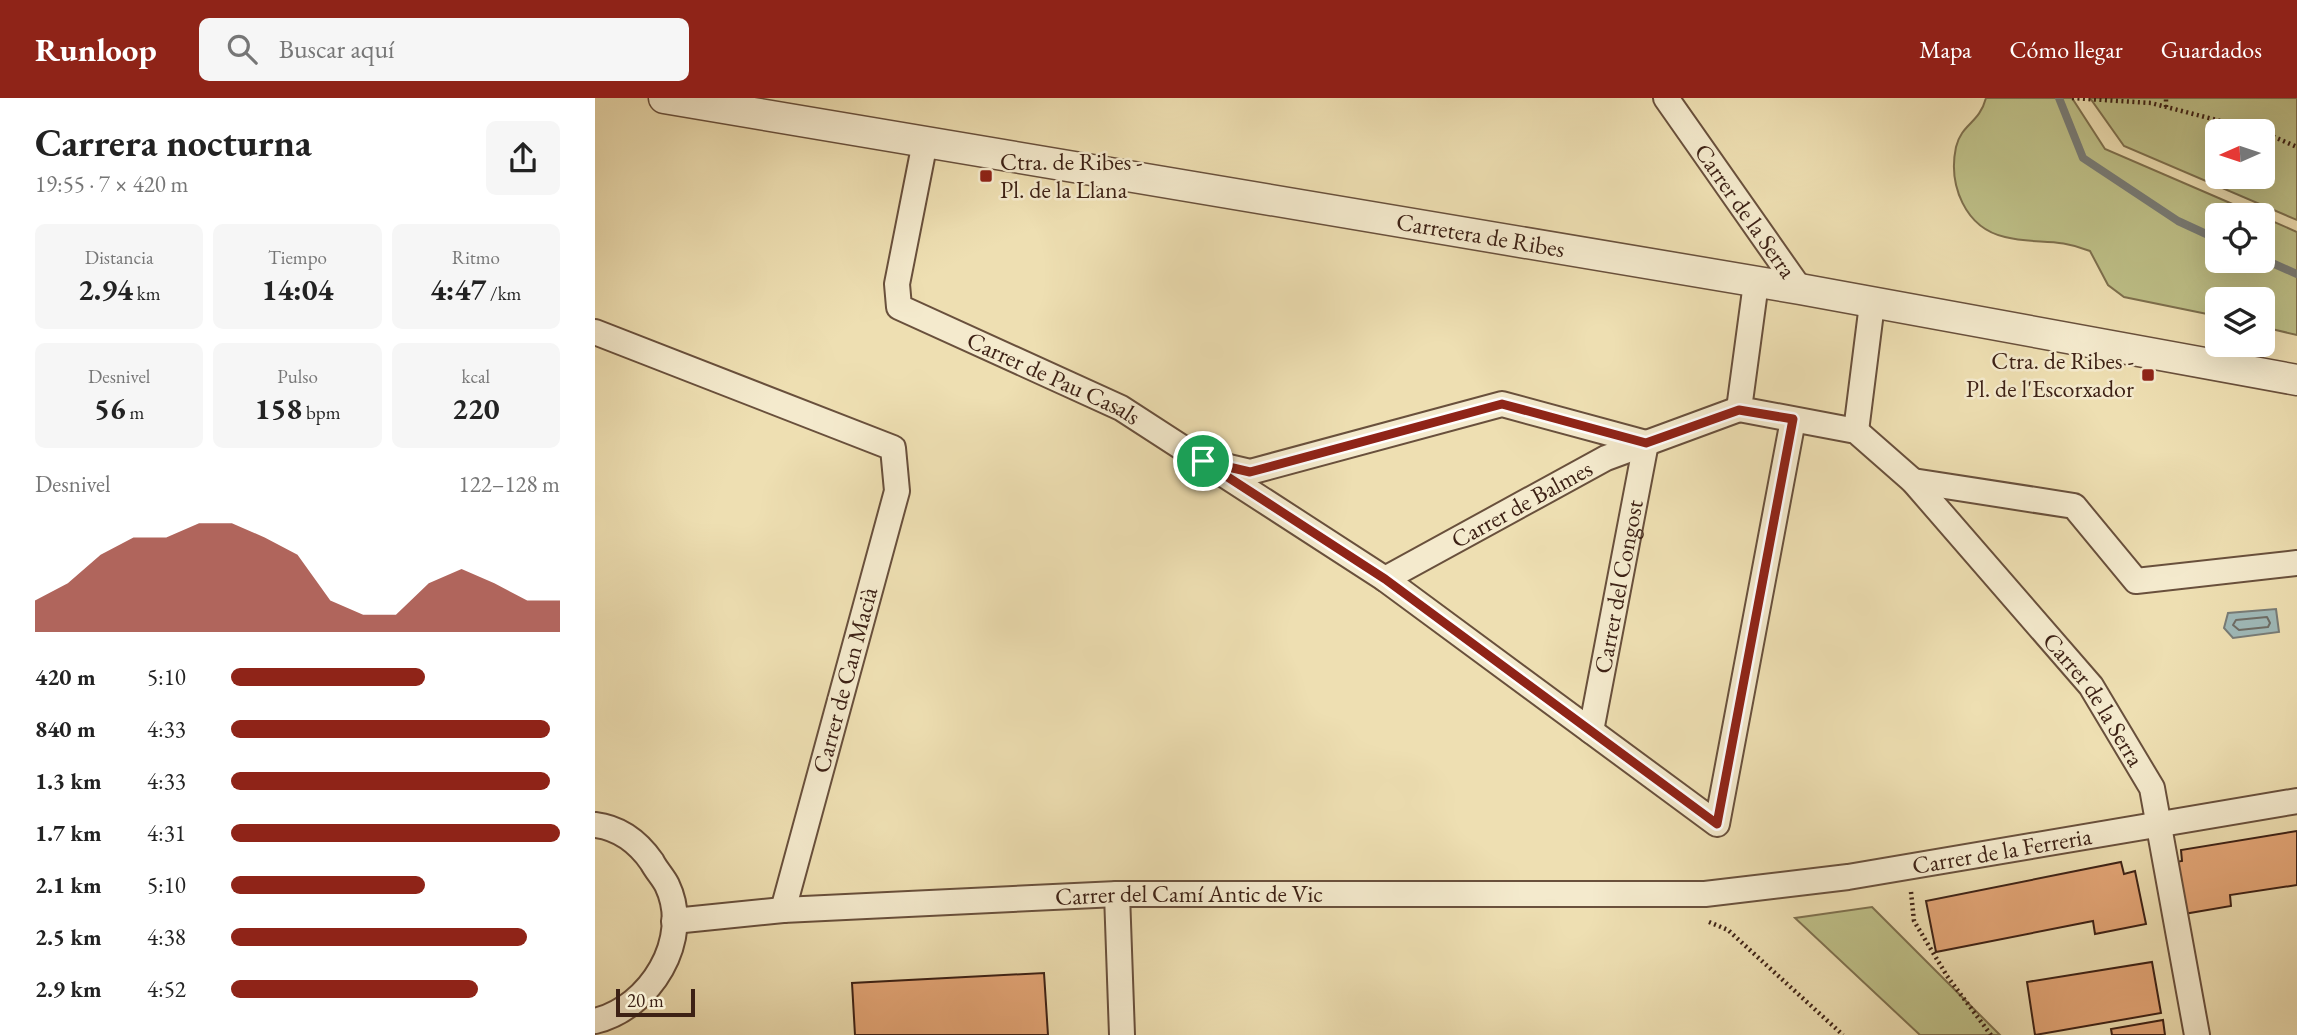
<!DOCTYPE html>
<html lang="es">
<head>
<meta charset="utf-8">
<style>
  body { margin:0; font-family:"EB Garamond",serif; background:#f6f6f6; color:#222; height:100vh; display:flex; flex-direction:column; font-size:26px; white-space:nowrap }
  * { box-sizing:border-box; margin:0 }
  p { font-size:23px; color:#767676 }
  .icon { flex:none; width:38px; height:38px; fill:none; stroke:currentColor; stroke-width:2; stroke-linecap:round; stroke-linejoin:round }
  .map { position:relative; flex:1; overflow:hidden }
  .sheet { display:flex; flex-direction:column; background:#fff; width:595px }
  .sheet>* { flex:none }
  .needle { width:46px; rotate:267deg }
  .tools { position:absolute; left:1610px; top:21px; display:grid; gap:14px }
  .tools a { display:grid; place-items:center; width:70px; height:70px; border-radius:10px; background:#fff; box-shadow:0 7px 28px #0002; font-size:35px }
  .scale { position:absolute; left:21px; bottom:18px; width:79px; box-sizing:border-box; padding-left:7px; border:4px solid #3d2115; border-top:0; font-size:19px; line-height:24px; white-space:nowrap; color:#3d2115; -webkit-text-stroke:5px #f4eacd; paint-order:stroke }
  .pin { position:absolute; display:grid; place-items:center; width:60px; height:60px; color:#fff; margin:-30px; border:4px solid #fff; border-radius:50%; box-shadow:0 2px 7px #0007 }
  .round { display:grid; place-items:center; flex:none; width:74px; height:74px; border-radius:10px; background:#f6f6f6 }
  .head { display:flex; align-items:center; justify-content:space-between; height:119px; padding:0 35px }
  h1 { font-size:38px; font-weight:700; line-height:52px }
  .stats { display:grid; grid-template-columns:repeat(3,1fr); gap:10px; height:119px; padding:7px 35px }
  .stats div { display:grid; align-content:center; border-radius:10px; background:#f6f6f6; text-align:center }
  .stats b { font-size:30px; font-weight:700 }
  .stats small { font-size:19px; font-weight:400 }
  .stats p { font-size:19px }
  .chart { height:196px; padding:14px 35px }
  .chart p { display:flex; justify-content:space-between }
  .chart svg { width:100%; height:126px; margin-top:7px; fill:#8f2418; opacity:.7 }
  ul { padding:0 35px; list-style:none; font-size:23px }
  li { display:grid; grid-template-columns:112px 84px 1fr; align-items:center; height:52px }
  li i { height:18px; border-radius:9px; background:#8f2418 }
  header { display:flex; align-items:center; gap:42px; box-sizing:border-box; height:98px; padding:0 35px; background:#8f2418; color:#fff }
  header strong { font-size:33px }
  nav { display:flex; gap:38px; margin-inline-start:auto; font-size:24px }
  .search { width:490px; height:63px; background:#f6f6f6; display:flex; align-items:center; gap:18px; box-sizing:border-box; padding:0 24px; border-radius:10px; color:#767676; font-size:26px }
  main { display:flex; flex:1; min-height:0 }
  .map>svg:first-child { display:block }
  .green { fill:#bec088; stroke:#7e704e; stroke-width:2; fill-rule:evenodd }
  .water { fill:#9fb9b8; stroke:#787c77; stroke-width:2 }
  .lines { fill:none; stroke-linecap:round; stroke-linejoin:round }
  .shore { stroke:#6e6d66; stroke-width:2 }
  .stream { stroke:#787c77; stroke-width:8 }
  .building { fill:#e4a677; stroke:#3d2115; stroke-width:2 }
  .minor-casing { stroke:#69503c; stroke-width:28 }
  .tertiary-casing { stroke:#69503c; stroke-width:33 }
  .path { stroke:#3d2115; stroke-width:4.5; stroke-dasharray:2 3.5; stroke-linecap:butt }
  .minor { stroke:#f4eacd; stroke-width:24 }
  .tertiary { stroke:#f4eacd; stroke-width:30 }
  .route-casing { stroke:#fff; stroke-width:14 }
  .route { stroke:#8f2418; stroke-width:9 }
  .poi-dot { fill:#8f2418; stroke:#f4eacd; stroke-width:2.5 }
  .labels { text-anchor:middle; stroke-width:5; stroke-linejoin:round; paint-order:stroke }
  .poi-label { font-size:24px; fill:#3d2115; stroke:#f4eacd; text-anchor:start }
  .street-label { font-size:24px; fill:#3d2115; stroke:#f4eacd }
</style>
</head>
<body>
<header>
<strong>Runloop</strong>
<div class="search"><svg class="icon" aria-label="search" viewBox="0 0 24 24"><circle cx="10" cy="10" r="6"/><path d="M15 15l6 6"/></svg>Buscar aquí</div>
<nav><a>Mapa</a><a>Cómo llegar</a><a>Guardados</a></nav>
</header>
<main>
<section class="sheet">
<div class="head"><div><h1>Carrera nocturna</h1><p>19:55 · 7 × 420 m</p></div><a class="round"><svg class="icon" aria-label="share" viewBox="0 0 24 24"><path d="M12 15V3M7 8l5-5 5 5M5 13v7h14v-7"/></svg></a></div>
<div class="stats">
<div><p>Distancia</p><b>2.94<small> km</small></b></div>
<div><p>Tiempo</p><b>14:04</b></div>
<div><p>Ritmo</p><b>4:47<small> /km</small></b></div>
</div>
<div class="stats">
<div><p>Desnivel</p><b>56<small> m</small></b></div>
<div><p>Pulso</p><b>158<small> bpm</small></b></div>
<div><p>kcal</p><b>220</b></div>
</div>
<div class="chart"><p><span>Desnivel</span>122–128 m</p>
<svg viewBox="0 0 160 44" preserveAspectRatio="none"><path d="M0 44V33L10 27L20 17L30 11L40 11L50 6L60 6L70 11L80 17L90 33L100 38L110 38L120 27L130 22L140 27L150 33L160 33V44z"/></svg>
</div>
<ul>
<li><b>420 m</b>5:10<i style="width:59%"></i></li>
<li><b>840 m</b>4:33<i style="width:97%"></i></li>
<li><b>1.3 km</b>4:33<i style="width:97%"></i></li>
<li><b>1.7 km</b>4:31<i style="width:100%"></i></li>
<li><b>2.1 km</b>5:10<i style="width:59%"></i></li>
<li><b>2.5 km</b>4:38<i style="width:90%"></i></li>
<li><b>2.9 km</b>4:52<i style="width:75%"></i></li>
</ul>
</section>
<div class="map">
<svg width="1702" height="937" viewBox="0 0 1702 937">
  <rect width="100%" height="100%" fill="#eedfb2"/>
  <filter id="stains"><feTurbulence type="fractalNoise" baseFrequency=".00286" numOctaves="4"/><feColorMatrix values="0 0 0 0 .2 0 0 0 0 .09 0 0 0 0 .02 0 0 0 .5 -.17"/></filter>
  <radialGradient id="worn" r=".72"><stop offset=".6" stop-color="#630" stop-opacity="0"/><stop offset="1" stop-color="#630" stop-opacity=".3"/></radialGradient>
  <path class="green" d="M 1391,0 L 1477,0 L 1510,51 L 1663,117 L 1622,117 L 1622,163 L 1668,163 L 1668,119 L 1702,134 L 1702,237 L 1668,229 L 1668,201 L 1622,201 L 1622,218 L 1529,199 L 1513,187 L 1495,153 C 1461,139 1442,147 1410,139 C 1370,130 1353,87 1361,49 C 1367,25 1384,26 1391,0 Z
    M 1495,0 L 1702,0 L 1702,122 L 1529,48 ZM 1668,33 L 1668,79 L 1622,79 L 1622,33 Z
    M 1277,809 L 1405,937 L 1325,937 L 1200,820 Z"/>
  <path class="water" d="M 1681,511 L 1684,534 L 1638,540 L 1629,530 L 1633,515 Z"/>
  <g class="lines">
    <path class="shore" d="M 1672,519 L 1675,525 L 1673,529 L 1644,532 L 1638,527 L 1641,522 Z"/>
    <path class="stream" d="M 1464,0 L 1488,60 L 1583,123 L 1622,141
      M 1668,161 L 1702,176"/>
  </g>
  <path class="building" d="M 1702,733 L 1702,787 L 1635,797 L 1636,808 L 1583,817 L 1575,765 L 1587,763 L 1586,752 Z
    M 1526,764 L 1529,776 L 1540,773 L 1551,826 L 1500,836 L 1498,823 L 1341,854 L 1331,803 Z
    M 1557,864 L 1566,915 L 1440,937 L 1432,884 Z
    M 449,875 L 453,937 L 260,937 L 257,885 Z
    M 1568,922 L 1570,937 L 1517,937 L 1516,931 Z"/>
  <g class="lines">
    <g class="minor-casing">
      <g id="minor">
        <path id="s1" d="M 1071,0 L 1205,191"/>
        <path id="s2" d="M 330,44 L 302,186 L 304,209 L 526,310 L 790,481 L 1122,726 L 1198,322"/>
        <path id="s3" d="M 1161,185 L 1144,311 L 1261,333 L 1318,383 L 1496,588 L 1557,690 L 1602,937"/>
        <path d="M 0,234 L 298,350 L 302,393 L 188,812"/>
        <path d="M 1261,333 L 1277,206"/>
        <path d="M 625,367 L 655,374 L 907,306 L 1051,345"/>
        <path d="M 1318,383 L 1479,408 L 1541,483 L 1702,465"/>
        <path id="s4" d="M 790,481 L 1011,360 L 1144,311"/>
        <path id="s5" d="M 996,633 L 1051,345"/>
        <path d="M 0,727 C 25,730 43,744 57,764 C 61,772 68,779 72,787 C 98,841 55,910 0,923"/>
        <path d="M 522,796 L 527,937"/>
        <path id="s6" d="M 79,823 L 188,812 L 522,796 L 1110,796 L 1253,779 L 1702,703"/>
      </g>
    </g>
    <g class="tertiary-casing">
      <g id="tertiary">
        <path id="s7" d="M 69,0 L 1205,191 L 1702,282"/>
      </g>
    </g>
    <path class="path" d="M 1477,0 L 1556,5 L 1664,33
      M 1571,9 L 1571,0
      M 1668,34 L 1702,49
      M 1316,794 L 1319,823 L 1352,878 L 1396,937
      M 1114,824 L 1133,832 L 1248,937"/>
    <use href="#minor" class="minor"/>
    <use href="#tertiary" class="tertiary"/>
  </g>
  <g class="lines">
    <g class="route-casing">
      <path id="route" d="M 907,306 L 1051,345 L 1144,312 L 1198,321 L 1122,726 L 790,481 L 608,363 L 655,374 Z"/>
    </g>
    <use href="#route" class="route"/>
  </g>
  <g class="poi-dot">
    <rect x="384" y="71" width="14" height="14" rx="3.5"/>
    <rect x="1546" y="270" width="14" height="14" rx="3.5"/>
  </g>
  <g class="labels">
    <g class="poi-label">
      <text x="405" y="72">Ctra. de Ribes -<tspan x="405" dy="28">Pl. de la Llana</tspan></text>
      <text x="1539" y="271" text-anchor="end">Ctra. de Ribes -<tspan x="1539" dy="28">Pl. de l'Escorxador</tspan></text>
    </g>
    <g class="street-label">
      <text dy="8" stroke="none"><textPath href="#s1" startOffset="138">Carrer de la Serra</textPath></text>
      <text dy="8" stroke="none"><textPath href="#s7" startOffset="828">Carretera de Ribes</textPath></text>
      <text dy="8" stroke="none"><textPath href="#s2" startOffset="338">Carrer de Pau Casals</textPath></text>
      <text dy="8" stroke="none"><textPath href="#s4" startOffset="156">Carrer de Balmes</textPath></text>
      <text dy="8" stroke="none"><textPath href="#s5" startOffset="147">Carrer del Congost</textPath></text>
      <text transform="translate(250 582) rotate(-75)" y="8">Carrer de Can Macià</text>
      <text dy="8" stroke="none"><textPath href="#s3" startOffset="606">Carrer de la Serra</textPath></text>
      <text dy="8" stroke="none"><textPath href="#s6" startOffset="1332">Carrer de la Ferreria</textPath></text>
      <text dy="8" stroke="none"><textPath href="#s6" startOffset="516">Carrer del Camí Antic de Vic</textPath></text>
    </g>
  </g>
  <rect width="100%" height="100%" filter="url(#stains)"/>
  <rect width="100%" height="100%" fill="url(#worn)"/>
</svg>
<div class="tools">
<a><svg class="needle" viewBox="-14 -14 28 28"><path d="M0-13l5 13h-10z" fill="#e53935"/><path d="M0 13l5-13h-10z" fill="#767676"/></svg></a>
<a><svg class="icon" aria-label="locate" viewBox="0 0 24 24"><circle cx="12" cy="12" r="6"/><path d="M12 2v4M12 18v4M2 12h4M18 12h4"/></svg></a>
<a><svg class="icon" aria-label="layers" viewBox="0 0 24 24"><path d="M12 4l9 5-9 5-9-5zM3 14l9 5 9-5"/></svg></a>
</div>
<div class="scale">20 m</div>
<div class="pin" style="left:608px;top:363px;background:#1e9e55"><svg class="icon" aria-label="arrive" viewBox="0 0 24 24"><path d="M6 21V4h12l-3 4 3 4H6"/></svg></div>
</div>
</main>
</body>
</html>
